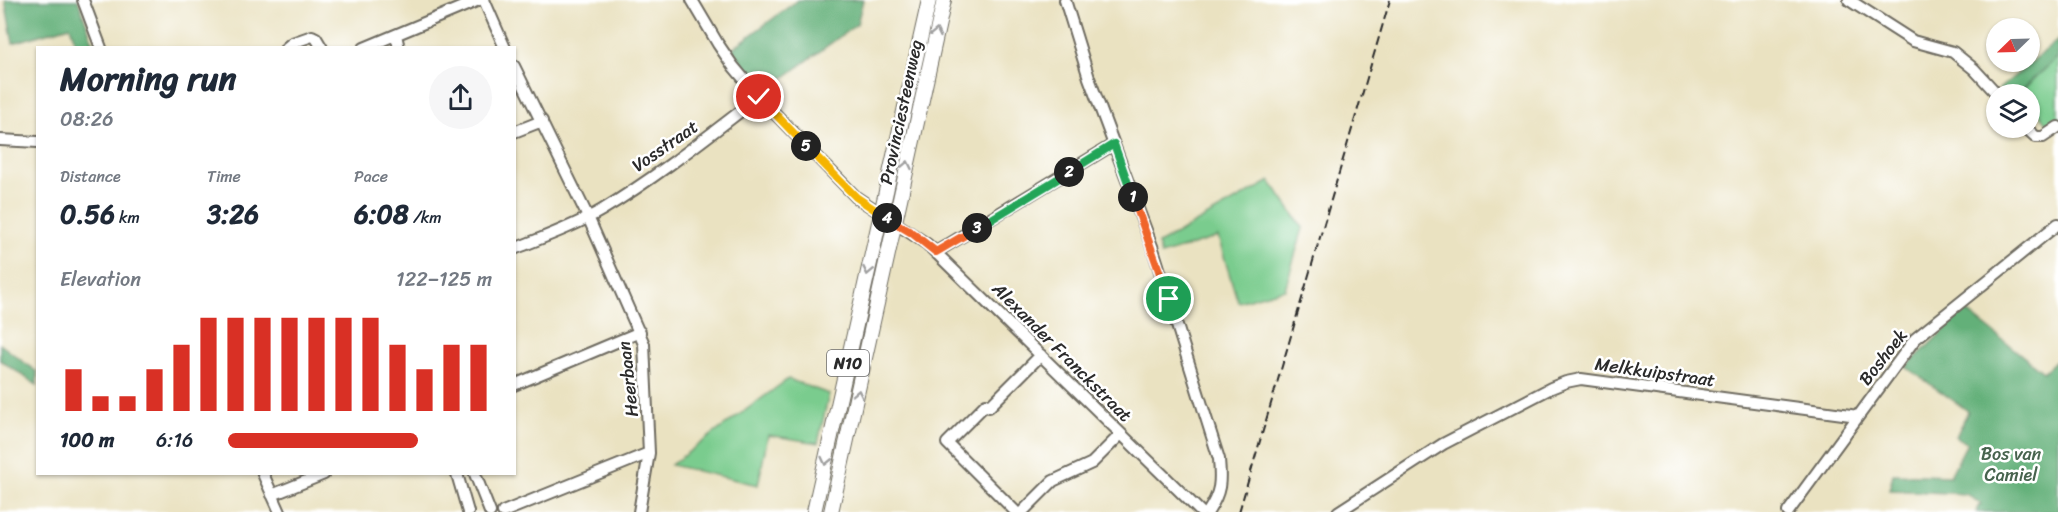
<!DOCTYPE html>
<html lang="en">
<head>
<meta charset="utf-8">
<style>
  body { margin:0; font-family:Sriracha,sans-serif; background:#f6f6f7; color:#1f2937; height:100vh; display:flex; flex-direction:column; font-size:22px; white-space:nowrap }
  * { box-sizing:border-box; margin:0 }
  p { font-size:20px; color:#747a83 }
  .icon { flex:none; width:33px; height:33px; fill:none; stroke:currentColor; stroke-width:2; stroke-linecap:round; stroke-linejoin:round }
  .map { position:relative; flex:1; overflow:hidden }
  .drawer { position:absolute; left:36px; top:46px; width:480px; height:429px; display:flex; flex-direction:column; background:#fff; border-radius:0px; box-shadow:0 2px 4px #0004 }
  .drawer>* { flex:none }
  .needle { width:39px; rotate:247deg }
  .controls { position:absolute; left:1986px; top:18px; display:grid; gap:12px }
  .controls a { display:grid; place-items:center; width:54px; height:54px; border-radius:50%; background:#fff; box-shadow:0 2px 4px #0004; font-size:30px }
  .pin { position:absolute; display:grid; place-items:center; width:51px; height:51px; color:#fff; margin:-26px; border:3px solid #fff; border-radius:50%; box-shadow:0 2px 6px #0007 }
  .km { position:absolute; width:30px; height:30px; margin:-15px; border-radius:50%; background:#222; color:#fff; font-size:16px; line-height:30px; text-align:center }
  .round { display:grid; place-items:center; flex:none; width:63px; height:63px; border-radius:32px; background:#f6f6f7 }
  .headline { display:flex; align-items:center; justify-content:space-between; height:102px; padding:0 24px }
  h1 { font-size:33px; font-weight:800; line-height:45px }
  .metrics { display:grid; grid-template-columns:repeat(3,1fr); gap:9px; height:102px; padding:6px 24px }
  .metrics div { display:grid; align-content:center }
  .metrics b { font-size:26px; font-weight:800 }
  .metrics small { font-size:16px; font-weight:400 }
  .metrics p { font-size:16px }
  .chart { height:168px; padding:12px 24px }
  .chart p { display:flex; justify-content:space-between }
  .chart svg { width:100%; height:108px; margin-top:6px; stroke:#d93025; stroke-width:6 }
  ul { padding:0 24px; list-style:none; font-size:20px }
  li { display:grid; grid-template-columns:96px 72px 1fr; align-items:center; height:45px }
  li i { height:15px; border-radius:8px; background:#d93025 }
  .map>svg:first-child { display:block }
  .green { fill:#7acc8e; stroke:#527c5c; stroke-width:1.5 }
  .forest { fill:#63b079; stroke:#476e52; stroke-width:1.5 }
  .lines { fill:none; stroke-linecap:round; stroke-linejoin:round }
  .minor-casing { stroke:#6e6b60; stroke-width:14 }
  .major-casing { stroke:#6e6b60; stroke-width:16 }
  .minor { stroke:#fff; stroke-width:10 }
  .major { stroke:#fff; stroke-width:14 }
  .rail { stroke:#2b2b2b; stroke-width:2; stroke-dasharray:9 4.5; stroke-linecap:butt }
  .oneway { stroke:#a0a0a0 }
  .split-1-casing { stroke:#fff; stroke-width:12 }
  .split-2-casing { stroke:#fff; stroke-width:12 }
  .split-3-casing { stroke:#fff; stroke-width:12 }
  .split-4-casing { stroke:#fff; stroke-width:12 }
  .split-5-casing { stroke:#fff; stroke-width:12 }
  .split-6-casing { stroke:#fff; stroke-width:12 }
  .split-1 { stroke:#f0652b; stroke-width:8 }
  .split-2 { stroke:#22a559; stroke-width:8 }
  .split-3 { stroke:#22a559; stroke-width:8 }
  .split-4 { stroke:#f0652b; stroke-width:8 }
  .split-5 { stroke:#f5b400; stroke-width:8 }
  .split-6 { stroke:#f5b400; stroke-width:8 }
  .labels { text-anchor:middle; stroke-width:5; stroke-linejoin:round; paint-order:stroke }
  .shield { fill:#fff; stroke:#6b6b6b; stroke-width:1.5 }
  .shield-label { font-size:16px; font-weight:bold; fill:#2b2b2b }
  .street-label { font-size:18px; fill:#2b2b2b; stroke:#fff }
  .park-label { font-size:18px; fill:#47634e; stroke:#fff }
</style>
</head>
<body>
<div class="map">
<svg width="2058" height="512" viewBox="0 0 2058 512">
  <rect width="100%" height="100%" fill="#fff"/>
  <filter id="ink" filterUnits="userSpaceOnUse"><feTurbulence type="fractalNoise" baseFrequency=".0167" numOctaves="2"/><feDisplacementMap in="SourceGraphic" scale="12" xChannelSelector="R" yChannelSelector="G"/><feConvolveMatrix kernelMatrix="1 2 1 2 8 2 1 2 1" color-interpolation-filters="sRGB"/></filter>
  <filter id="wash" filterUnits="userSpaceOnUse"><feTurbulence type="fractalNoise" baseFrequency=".008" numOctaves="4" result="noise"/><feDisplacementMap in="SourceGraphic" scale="24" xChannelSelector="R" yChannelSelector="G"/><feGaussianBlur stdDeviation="1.35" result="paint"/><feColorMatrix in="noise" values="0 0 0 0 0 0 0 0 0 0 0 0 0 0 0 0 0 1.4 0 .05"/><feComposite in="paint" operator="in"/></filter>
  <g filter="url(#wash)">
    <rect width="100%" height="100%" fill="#eae2c1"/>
    <path class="green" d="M 2058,57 L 2058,123 L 2051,128 L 2030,101 L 2030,94 L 2024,94 L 2021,91 Z
      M 1270,181 L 1303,228 L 1285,289 L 1238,302 L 1218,237 L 1161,255 L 1158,244 Z
      M 788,379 L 829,394 L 818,443 L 768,435 L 758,485 L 671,465 Z"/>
    <path class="forest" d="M 5,0 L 78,0 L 95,48 L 77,48 L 70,26 L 13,43 Z
      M 798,0 L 863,0 L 857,24 L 763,93 L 732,49 Z
      M 2058,40 L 2058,57 L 2021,90 L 2024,94 L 2004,94 L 1999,89 Z
      M 1965,310 L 2043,372 L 2058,359 L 2058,512 L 1976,512 L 1981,504 L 1966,494 L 1889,490 L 1893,474 L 1950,476 L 1967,443 L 1956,437 L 1968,411 L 1906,367 Z
      M 0,344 L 37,372 L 37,385 L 0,360 Z"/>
  </g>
  <g filter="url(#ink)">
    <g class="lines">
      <g class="minor-casing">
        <path id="minor" d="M 83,0 L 101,48
          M 484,0 L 505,48
          M 692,0 L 718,44 L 733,66 L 759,97 L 856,197 L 927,244 L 1201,512
          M 1065,0 L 1089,78 L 1153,249 L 1219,459 C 1221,482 1221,492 1208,512
          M 1849,0 L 1913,41 L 1953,52 L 1974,69 L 1997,94
          M 396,35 L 399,48
          M 286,48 L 292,43 L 312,36 L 316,38 L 322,48
          M 364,48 L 479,0
          M 514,66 L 588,217 L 644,344 L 649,453 L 639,512
          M 2026,128 L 2036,137 L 2043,137 L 2058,127
          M 514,132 L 542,121
          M 0,140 L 38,142
          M 514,249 C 544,237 575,226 602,210 C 657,177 708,136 759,97
          M 936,252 L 1114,144
          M 514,385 L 640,332
          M 263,474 L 280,512
          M 457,474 L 468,512
          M 475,474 L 490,512
          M 272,495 L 324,474
          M 503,512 L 649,453
          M 1016,512 L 947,443 L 986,404 L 989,407 L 1041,355
          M 1022,512 L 1053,481 L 1092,463 L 1121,434
          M 1338,512 L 1443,444 L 1551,388 L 1566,382 L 1581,379 L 1858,416
          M 1788,512 L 1915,339 L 2058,224"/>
      </g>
      <g class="major-casing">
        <path id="major" d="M 814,512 L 929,0
          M 831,512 L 944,0"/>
      </g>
      <use href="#minor" class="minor"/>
      <use href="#major" class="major"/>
      <path class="rail" d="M 1239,512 L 1390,0"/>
    </g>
    <defs><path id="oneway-chevron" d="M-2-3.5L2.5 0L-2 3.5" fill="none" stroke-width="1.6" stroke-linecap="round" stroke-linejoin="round" transform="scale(1.5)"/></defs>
    <g class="oneway">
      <use href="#oneway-chevron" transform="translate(936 33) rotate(-78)"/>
      <use href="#oneway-chevron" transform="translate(907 165) rotate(-78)"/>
      <use href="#oneway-chevron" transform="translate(868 271) rotate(102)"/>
      <use href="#oneway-chevron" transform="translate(858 394) rotate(-78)"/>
      <use href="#oneway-chevron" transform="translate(826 461) rotate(103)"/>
    </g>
  </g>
  <g class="lines" filter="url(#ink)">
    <g class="split-1-casing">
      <path id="split-1" d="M 1133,197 L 1169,299"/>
    </g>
    <g class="split-2-casing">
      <path id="split-2" d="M 1069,172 L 1114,144 L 1133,197"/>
    </g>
    <g class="split-3-casing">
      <path id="split-3" d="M 977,228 L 1069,172"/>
    </g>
    <g class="split-4-casing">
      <path id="split-4" d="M 887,218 L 912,233 L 936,252 L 977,228"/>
    </g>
    <g class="split-5-casing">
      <path id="split-5" d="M 806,146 L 856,197 L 887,218"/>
    </g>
    <g class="split-6-casing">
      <path id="split-6" d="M 759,97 L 806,146"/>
    </g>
    <use href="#split-1" class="split-1"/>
    <use href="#split-2" class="split-2"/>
    <use href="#split-3" class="split-3"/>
    <use href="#split-4" class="split-4"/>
    <use href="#split-5" class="split-5"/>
    <use href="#split-6" class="split-6"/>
  </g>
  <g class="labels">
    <rect class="shield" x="827" y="350" width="42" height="26" rx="4.5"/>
    <g class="shield-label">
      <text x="848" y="369">N10</text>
    </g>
    <g class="street-label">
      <text transform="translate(901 112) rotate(-78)" y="6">Provinciesteenweg</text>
      <text transform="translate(665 146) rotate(-35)" y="6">Vosstraat</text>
      <text transform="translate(1062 352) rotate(45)" y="6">Alexander Franckstraat</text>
      <text transform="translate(1883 357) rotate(-52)" y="6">Boshoek</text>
      <text transform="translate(1655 372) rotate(8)" y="6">Melkkuipstraat</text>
      <text transform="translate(628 379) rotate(-96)" y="6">Heerbaan</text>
    </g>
    <g class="park-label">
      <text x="2011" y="460">Bos van<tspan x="2011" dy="21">Camiel</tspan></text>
    </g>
  </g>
</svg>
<div class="controls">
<a><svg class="needle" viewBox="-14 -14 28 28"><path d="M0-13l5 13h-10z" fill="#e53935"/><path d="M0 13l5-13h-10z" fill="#747a83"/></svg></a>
<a><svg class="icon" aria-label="layers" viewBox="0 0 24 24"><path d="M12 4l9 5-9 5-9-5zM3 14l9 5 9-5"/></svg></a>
</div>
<div class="pin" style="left:1169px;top:299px;background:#1e9e55"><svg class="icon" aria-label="arrive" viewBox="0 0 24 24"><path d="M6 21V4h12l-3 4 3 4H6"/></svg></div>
<div class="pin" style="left:759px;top:97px;background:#d93025"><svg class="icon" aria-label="check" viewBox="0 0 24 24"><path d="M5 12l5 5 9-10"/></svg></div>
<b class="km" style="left:1133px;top:197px">1</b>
<b class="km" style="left:1069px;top:172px">2</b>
<b class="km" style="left:977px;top:228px">3</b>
<b class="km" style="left:887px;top:218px">4</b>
<b class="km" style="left:806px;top:146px">5</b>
<section class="drawer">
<div class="headline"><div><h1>Morning run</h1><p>08:26</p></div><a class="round"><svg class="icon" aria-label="share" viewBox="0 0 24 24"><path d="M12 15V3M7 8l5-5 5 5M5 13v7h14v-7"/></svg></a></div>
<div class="metrics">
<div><p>Distance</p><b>0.56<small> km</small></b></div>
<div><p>Time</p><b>3:26</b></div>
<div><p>Pace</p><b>6:08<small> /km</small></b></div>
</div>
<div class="chart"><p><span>Elevation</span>122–125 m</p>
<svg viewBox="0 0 160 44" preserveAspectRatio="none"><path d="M5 44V27M15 44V38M25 44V38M35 44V27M45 44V17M55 44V6M65 44V6M75 44V6M85 44V6M95 44V6M105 44V6M115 44V6M125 44V17M135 44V27M145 44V17M155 44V17"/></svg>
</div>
<ul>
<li><b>100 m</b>6:16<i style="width:72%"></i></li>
</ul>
</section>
</div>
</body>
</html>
